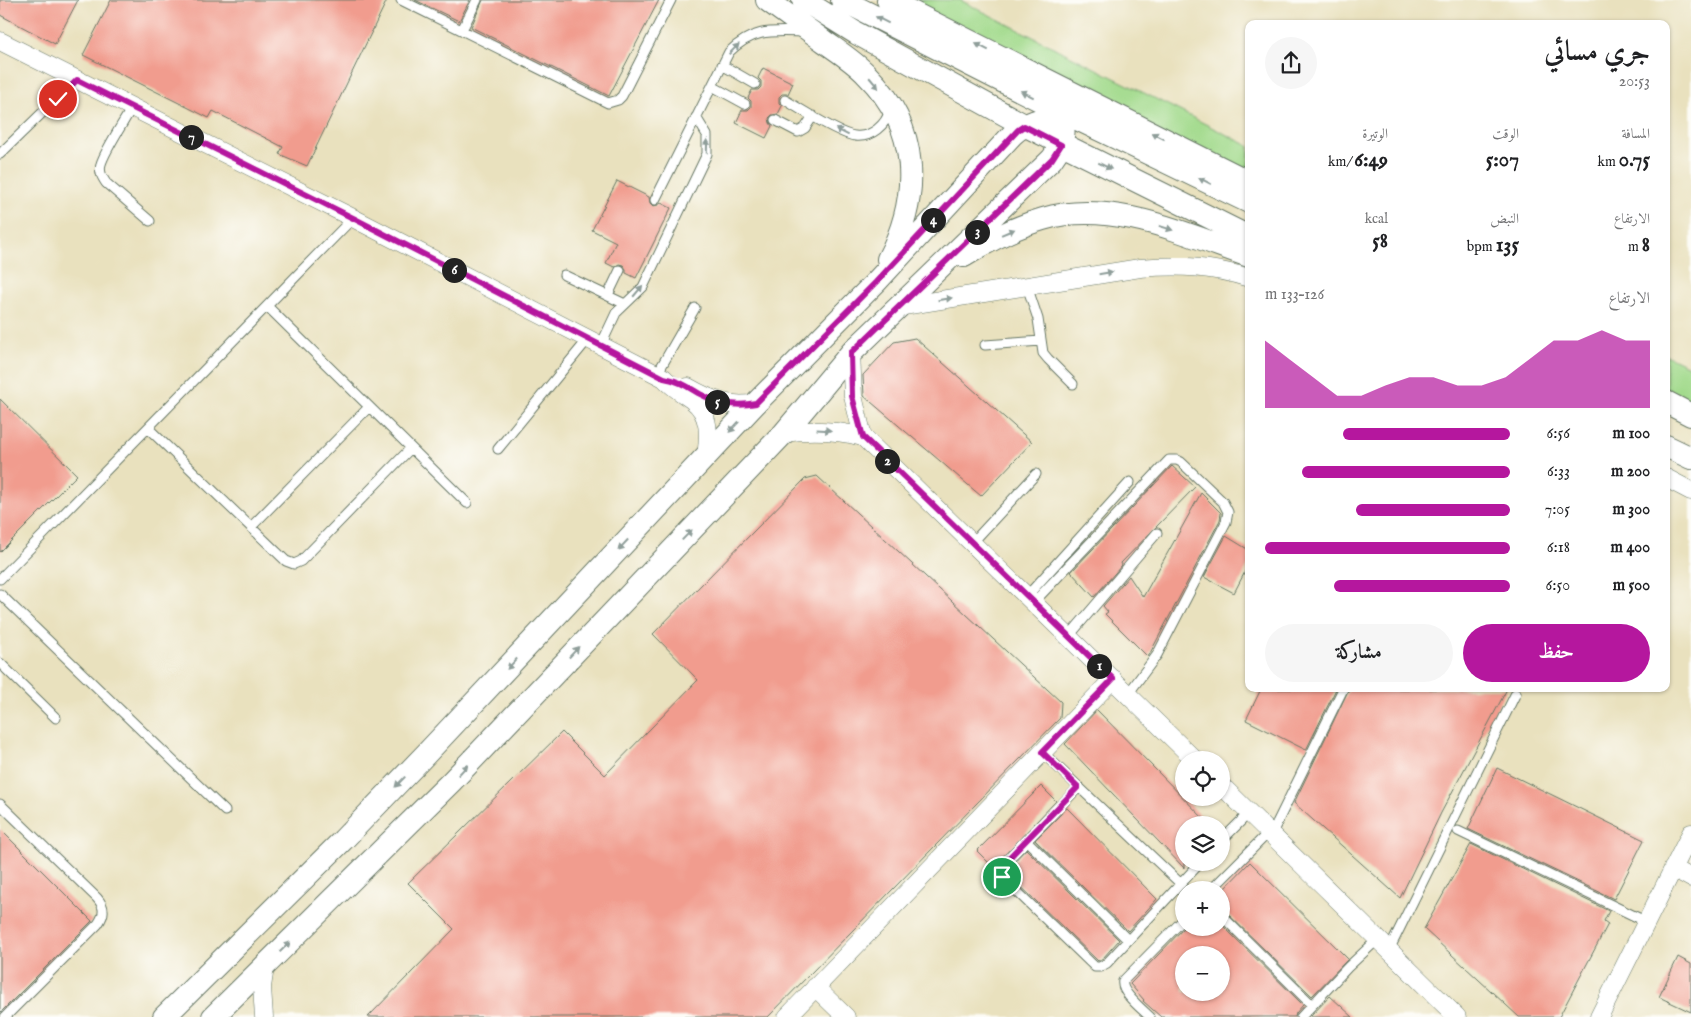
<!DOCTYPE html>
<html lang="ar">
<head>
<meta charset="utf-8">
<style>
  body { margin:0; font-family:"IM FELL English",Amiri,serif; background:#f6f6f6; color:#202124; direction:rtl; height:100vh; display:flex; flex-direction:column; font-size:19px; white-space:nowrap }
  * { box-sizing:border-box; margin:0 }
  p { font-size:16px; color:#757577 }
  .icon { flex:none; width:28px; height:28px; fill:none; stroke:currentColor; stroke-width:2; stroke-linecap:round; stroke-linejoin:round }
  .map { position:relative; flex:1; overflow:hidden; direction:ltr }
  .panel { position:absolute; left:1245px; top:20px; width:425px; height:672px; display:flex; flex-direction:column; background:#fff; border-radius:10px; box-shadow:0 1px 4px #0004; direction:rtl }
  .panel>* { flex:none }
  .buttons { position:absolute; left:1175px; top:751px; display:grid; gap:10px }
  .buttons a { display:grid; place-items:center; width:55px; height:55px; border-radius:50%; background:#fff; box-shadow:0 1px 4px #0004; font-size:25px }
  .pin { position:absolute; display:grid; place-items:center; width:42px; height:42px; color:#fff; margin:-21px; border:2px solid #fff; border-radius:50%; box-shadow:0 1px 5px #0007 }
  .km { position:absolute; width:25px; height:25px; margin:-12px; border-radius:50%; background:#222; color:#fff; font-size:14px; line-height:25px; text-align:center }
  .round { display:grid; place-items:center; flex:none; width:52px; height:52px; border-radius:26px; background:#f6f6f6 }
  .summary { display:flex; align-items:center; justify-content:space-between; height:85px; padding:0 20px }
  h1 { font-size:28px; font-weight:800; line-height:38px }
  .figures { display:grid; grid-template-columns:repeat(3,1fr); gap:8px; height:85px; padding:5px 20px }
  .figures div { display:grid; align-content:center }
  .figures b { font-size:21px; font-weight:800 }
  .figures small { font-size:14px; font-weight:400 }
  .figures p { font-size:14px }
  .chart { height:140px; padding:10px 20px }
  .chart p { display:flex; justify-content:space-between }
  .chart svg { width:100%; height:90px; margin-top:5px; fill:#b5179e; opacity:.7 }
  .cta { display:flex; gap:10px; margin-top:auto; padding:10px 20px }
  .cta a { flex:1; height:58px; border-radius:30px; background:#b5179e; color:#fff; font-size:20px; font-weight:800; line-height:58px; text-align:center }
  .cta a+a { background:#f6f6f6; color:#202124 }
  ul { padding:0 20px; list-style:none; font-size:16px }
  li { display:grid; grid-template-columns:80px 60px 1fr; align-items:center; height:38px }
  li i { height:12px; border-radius:6px; background:#b5179e }
  .map>svg:first-child { display:block }
  .green { fill:#a2da8c; stroke:#608c60 }
  .building { fill:#f19c8e; fill-rule:evenodd }
  .lines { fill:none; stroke-linecap:round; stroke-linejoin:round }
  .service-casing { stroke:#667664; stroke-width:11 }
  .minor-casing { stroke:#667664; stroke-width:19 }
  .tertiary-casing { stroke:#667664; stroke-width:24 }
  .service { stroke:#fff; stroke-width:9 }
  .minor { stroke:#fff; stroke-width:18 }
  .tertiary { stroke:#fff; stroke-width:22 }
  .oneway { fill:#8f9e9a }
  .route-casing { stroke:#fff; stroke-width:10 }
  .route { stroke:#b5179e; stroke-width:6 }
</style>
</head>
<body>
<div class="map">
<svg width="1691" height="1017" viewBox="0 0 1691 1017">
  <rect width="100%" height="100%" fill="#fdfcf7"/>
  <filter id="ink" filterUnits="userSpaceOnUse"><feTurbulence type="fractalNoise" baseFrequency=".02" numOctaves="2"/><feDisplacementMap in="SourceGraphic" scale="10" xChannelSelector="R" yChannelSelector="G"/><feConvolveMatrix kernelMatrix="1 2 1 2 8 2 1 2 1" color-interpolation-filters="sRGB"/></filter>
  <filter id="wash" filterUnits="userSpaceOnUse"><feTurbulence type="fractalNoise" baseFrequency=".0096" numOctaves="4" result="noise"/><feDisplacementMap in="SourceGraphic" scale="20" xChannelSelector="R" yChannelSelector="G"/><feGaussianBlur stdDeviation="1.12" result="paint"/><feColorMatrix in="noise" values="0 0 0 0 0 0 0 0 0 0 0 0 0 0 0 0 0 1.4 0 .05"/><feComposite in="paint" operator="in"/></filter>
  <g filter="url(#wash)">
    <rect width="100%" height="100%" fill="#e9e1be"/>
    <path class="green" d="M 895,0 L 960,0 L 1249,146 L 1249,179 Z
      M 1666,355 L 1691,367 L 1691,401 L 1666,388 Z"/>
    <g id="blocks">
      <path class="building" d="M 0,0 L 78,0 L 55,44 L 0,15 Z
        M 111,0 L 387,0 L 307,166 L 279,154 L 283,147 L 213,111 L 209,118 L 83,55 Z
        M 415,0 L 470,0 L 459,21 Z
        M 483,0 L 659,0 L 609,96 L 471,27 Z
        M 763,68 L 793,83 L 788,94 L 782,94 L 779,97 L 779,103 L 782,106 L 778,114 L 772,115 L 769,118 L 770,123 L 772,126 L 766,138 L 736,123 L 742,110 L 748,110 L 751,107 L 751,101 L 748,98 L 752,90 L 758,90 L 761,87 L 761,81 L 758,78 Z
        M 617,181 L 649,197 L 650,203 L 653,206 L 658,205 L 661,203 L 671,208 L 636,278 L 626,273 L 626,269 L 623,265 L 619,264 L 614,267 L 606,263 L 616,242 L 592,230 Z
        M 915,338 L 1032,442 L 981,496 L 864,396 L 863,375 L 894,342 Z
        M 0,399 L 77,475 L 0,552 Z
        M 1172,466 L 1195,487 L 1121,563 L 1122,565 L 1094,597 L 1071,572 Z
        M 817,476 L 1061,702 L 1060,718 L 768,1017 L 368,1017 L 454,929 L 408,883 L 562,732 L 605,775 L 698,680 L 653,634 L 805,479 Z
        M 1201,493 L 1221,513 L 1220,520 L 1148,657 L 1105,614 L 1108,612 L 1103,606 L 1129,576 L 1143,597 Z
        M 1226,536 L 1249,550 L 1249,564 L 1234,593 L 1204,577 Z
        M 1261,689 L 1336,689 L 1306,750 L 1246,720 Z
        M 1349,689 L 1507,689 L 1441,813 L 1400,898 L 1294,803 Z
        M 1097,710 L 1210,825 L 1184,825 L 1184,868 L 1065,744 Z
        M 1497,768 L 1644,840 L 1614,899 L 1468,829 Z
        M 1041,786 L 1056,801 L 996,864 L 994,862 L 991,865 L 977,851 Z
        M 1067,808 L 1157,899 L 1128,931 L 1035,840 Z
        M 0,829 L 92,921 L 0,1013 Z
        M 1471,844 L 1609,911 L 1604,921 L 1608,924 L 1559,1017 L 1519,1017 L 1424,929 Z
        M 1026,849 L 1119,940 L 1103,958 L 1098,961 L 1007,873 L 1007,869 Z
        M 1250,862 L 1348,959 L 1312,996 L 1225,911 L 1221,909 L 1221,892 Z
        M 1221,924 L 1303,1005 L 1296,1013 L 1295,1017 L 1161,1017 L 1143,1001 L 1144,1000 L 1130,984 L 1184,928 L 1221,928 ZM 1184,955 L 1221,955 L 1221,992 L 1184,992 Z
        M 1678,957 L 1691,964 L 1691,1012 L 1659,997 Z
        M 1330,996 L 1353,1017 L 1310,1017 Z"/>
    </g>
  </g>
  <g filter="url(#ink)">
    <use href="#blocks" fill-opacity="0" stroke="#667664" stroke-width="1"/>
    <g class="lines">
      <g class="service-casing">
        <path id="service" d="M 401,0 L 608,103 L 618,100 L 622,96 L 671,0
          M 462,30 L 477,0
          M 722,65 L 755,84
          M 712,86 L 745,104
          M 785,100 C 798,108 843,136 855,136 C 871,138 886,125 890,110
          M 132,107 C 124,122 105,150 101,164 C 99,172 102,177 106,183 L 150,221
          M 775,120 L 798,132 L 805,128 L 813,116
          M 0,154 L 77,79
          M 655,200 L 729,52 C 753,29 770,31 802,32
          M 564,275 L 625,304
          M 1027,286 L 1038,319 L 1043,353 L 1048,359 L 1073,384
          M 608,295 L 620,270
          M 267,306 L 467,503
          M 601,345 L 616,313 L 643,287 L 707,154 L 707,135 L 696,117
          M 985,345 L 1041,341
          M 657,374 L 695,308
          M 148,428 L 286,561 L 294,564 L 301,561 L 411,448
          M 498,449 L 589,338
          M 251,527 L 369,407
          M 972,543 L 1036,474
          M 0,579 L 353,218
          M 0,594 L 225,811
          M 1027,596 L 1130,482
          M 1034,602 L 1169,460 L 1177,460 L 1181,462 L 1223,502 L 1228,512 L 1226,522 L 1157,655 L 1128,694
          M 1069,636 L 1157,533
          M 0,663 L 56,718
          M 1042,752 L 1181,884
          M 1079,787 L 1002,865 L 999,871 L 1002,877 L 1095,967 L 1100,967 L 1107,963 L 1201,862
          M 0,804 L 97,898 C 105,907 105,914 98,924 L 5,1017
          M 1458,831 L 1647,922
          M 1271,835 L 1343,689
          M 1026,840 L 1128,940
          M 1221,841 L 1249,813
          M 1211,890 L 1269,832
          M 1221,915 L 1312,1005
          M 1389,950 L 1516,693
          M 1150,1017 C 1142,1009 1120,992 1123,981 L 1184,919
          M 1301,1017 L 1348,967 L 1378,939"/>
      </g>
      <g class="minor-casing">
        <path id="minor" d="M 0,41 L 353,218 L 664,378 C 672,387 682,393 692,400 C 711,414 709,436 706,457
          M 897,307 L 1140,268 C 1179,265 1211,266 1249,278
          M 851,353 L 853,396 L 863,437 L 1195,760
          M 688,387 C 711,400 730,408 756,403
          M 784,433 C 812,429 836,430 863,437
          M 1666,478 L 1691,491
          M 1221,785 L 1457,1017
          M 1673,868 L 1691,878
          M 815,987 L 846,1017
          M 264,1017 L 262,987 L 265,967
          M 787,1017 L 1113,679
          M 1599,1017 L 1691,833"/>
      </g>
      <g class="tertiary-casing">
        <path id="tertiary" d="M 767,0 C 786,14 806,28 825,42 C 839,52 855,62 867,75 C 920,128 921,196 888,259
          M 803,0 L 856,33 L 1024,125 L 1249,237
          M 842,0 L 1073,117 L 1249,202
          M 888,0 L 1249,182
          M 964,256 C 988,241 1015,227 1043,219 C 1111,199 1185,234 1249,256
          M 1666,402 L 1691,415
          M 1666,446 L 1691,458
          M 164,1017 L 343,840 L 425,755 L 756,403 L 876,282 L 1012,135 C 1029,119 1050,116 1073,117
          M 213,1017 L 452,781 L 784,433 L 851,353 L 1052,159 C 1066,140 1068,126 1054,107"/>
      </g>
      <use href="#service" class="service"/>
      <use href="#minor" class="minor"/>
      <use href="#tertiary" class="tertiary"/>
    </g>
    <defs><path id="oneway-solid" d="M-6-.8H1V-3.2L6.5 0L1 3.2V.8H-6Z" transform="scale(1.25)"/></defs>
    <g class="oneway">
      <use href="#oneway-solid" transform="translate(882 20) rotate(-153)"/>
      <use href="#oneway-solid" transform="translate(982 47) rotate(-153)"/>
      <use href="#oneway-solid" transform="translate(734 49) rotate(-45)"/>
      <use href="#oneway-solid" transform="translate(874 83) rotate(50)"/>
      <use href="#oneway-solid" transform="translate(1027 94) rotate(-153)"/>
      <use href="#oneway-solid" transform="translate(842 132) rotate(-153)"/>
      <use href="#oneway-solid" transform="translate(1158 136) rotate(-153)"/>
      <use href="#oneway-solid" transform="translate(707 146) rotate(-88)"/>
      <use href="#oneway-solid" transform="translate(1105 166) rotate(26)"/>
      <use href="#oneway-solid" transform="translate(1205 181) rotate(-154)"/>
      <use href="#oneway-solid" transform="translate(1166 228) rotate(17)"/>
      <use href="#oneway-solid" transform="translate(1008 232) rotate(-23)"/>
      <use href="#oneway-solid" transform="translate(1106 273) rotate(-9)"/>
      <use href="#oneway-solid" transform="translate(638 291) rotate(-50)"/>
      <use href="#oneway-solid" transform="translate(945 299) rotate(-9)"/>
      <use href="#oneway-solid" transform="translate(734 427) rotate(133)"/>
      <use href="#oneway-solid" transform="translate(824 430) rotate(3)"/>
      <use href="#oneway-solid" transform="translate(687 535) rotate(-46)"/>
      <use href="#oneway-solid" transform="translate(623 545) rotate(133)"/>
      <use href="#oneway-solid" transform="translate(574 652) rotate(-47)"/>
      <use href="#oneway-solid" transform="translate(512 664) rotate(133)"/>
      <use href="#oneway-solid" transform="translate(463 770) rotate(-47)"/>
      <use href="#oneway-solid" transform="translate(400 782) rotate(134)"/>
      <use href="#oneway-solid" transform="translate(285 947) rotate(-44)"/>
    </g>
  </g>
  <g class="lines" filter="url(#ink)">
    <g class="route-casing">
      <path id="route" d="M 58,99 L 77,80 L 353,218 L 664,378 C 678,380 688,387 700,394 C 718,404 736,407 756,403 L 876,282 L 1018,130 L 1024,126 L 1061,145 L 1052,159 L 851,353 L 852,396 L 863,437 L 1113,679 L 1042,752 L 1078,787 L 1002,865 L 999,871 L 1002,877"/>
    </g>
    <use href="#route" class="route"/>
  </g>
</svg>
<div class="buttons">
<a><svg class="icon" aria-label="locate" viewBox="0 0 24 24"><circle cx="12" cy="12" r="6"/><path d="M12 2v4M12 18v4M2 12h4M18 12h4"/></svg></a>
<a><svg class="icon" aria-label="layers" viewBox="0 0 24 24"><path d="M12 4l9 5-9 5-9-5zM3 14l9 5 9-5"/></svg></a>
<a>+</a>
<a>−</a>
</div>
<div class="pin" style="left:1002px;top:877px;background:#1e9e55"><svg class="icon" aria-label="arrive" viewBox="0 0 24 24"><path d="M6 21V4h12l-3 4 3 4H6"/></svg></div>
<div class="pin" style="left:58px;top:99px;background:#d93025"><svg class="icon" aria-label="check" viewBox="0 0 24 24"><path d="M5 12l5 5 9-10"/></svg></div>
<b class="km" style="left:1099px;top:666px">1</b>
<b class="km" style="left:887px;top:461px">2</b>
<b class="km" style="left:977px;top:232px">3</b>
<b class="km" style="left:933px;top:220px">4</b>
<b class="km" style="left:717px;top:402px">5</b>
<b class="km" style="left:454px;top:270px">6</b>
<b class="km" style="left:191px;top:137px">7</b>
<section class="panel">
<div class="summary"><div><h1>جري مسائي</h1><p>20:53</p></div><a class="round"><svg class="icon" aria-label="share" viewBox="0 0 24 24"><path d="M12 15V3M7 8l5-5 5 5M5 13v7h14v-7"/></svg></a></div>
<div class="figures">
<div><p>المسافة</p><b>0.75<small> km</small></b></div>
<div><p>الوقت</p><b>5:07</b></div>
<div><p>الوتيرة</p><b>6:49<small> /km</small></b></div>
</div>
<div class="figures">
<div><p>الارتفاع</p><b>8<small> m</small></b></div>
<div><p>النبض</p><b>135<small> bpm</small></b></div>
<div><p>kcal</p><b>58</b></div>
</div>
<div class="chart"><p><span>الارتفاع</span>126–133 m</p>
<svg viewBox="0 0 160 44" preserveAspectRatio="none"><path d="M0 44V11L10 20L20 29L30 38L40 38L50 33L60 29L70 29L80 33L90 33L100 29L110 20L120 11L130 11L140 6L150 11L160 11V44z"/></svg>
</div>
<ul>
<li><b>100 m</b>6:56<i style="width:68%"></i></li>
<li><b>200 m</b>6:33<i style="width:85%"></i></li>
<li><b>300 m</b>7:05<i style="width:63%"></i></li>
<li><b>400 m</b>6:18<i style="width:100%"></i></li>
<li><b>500 m</b>6:50<i style="width:72%"></i></li>
</ul>
<div class="cta"><a>حفظ</a><a>مشاركة</a></div>
</section>
</div>
</body>
</html>
